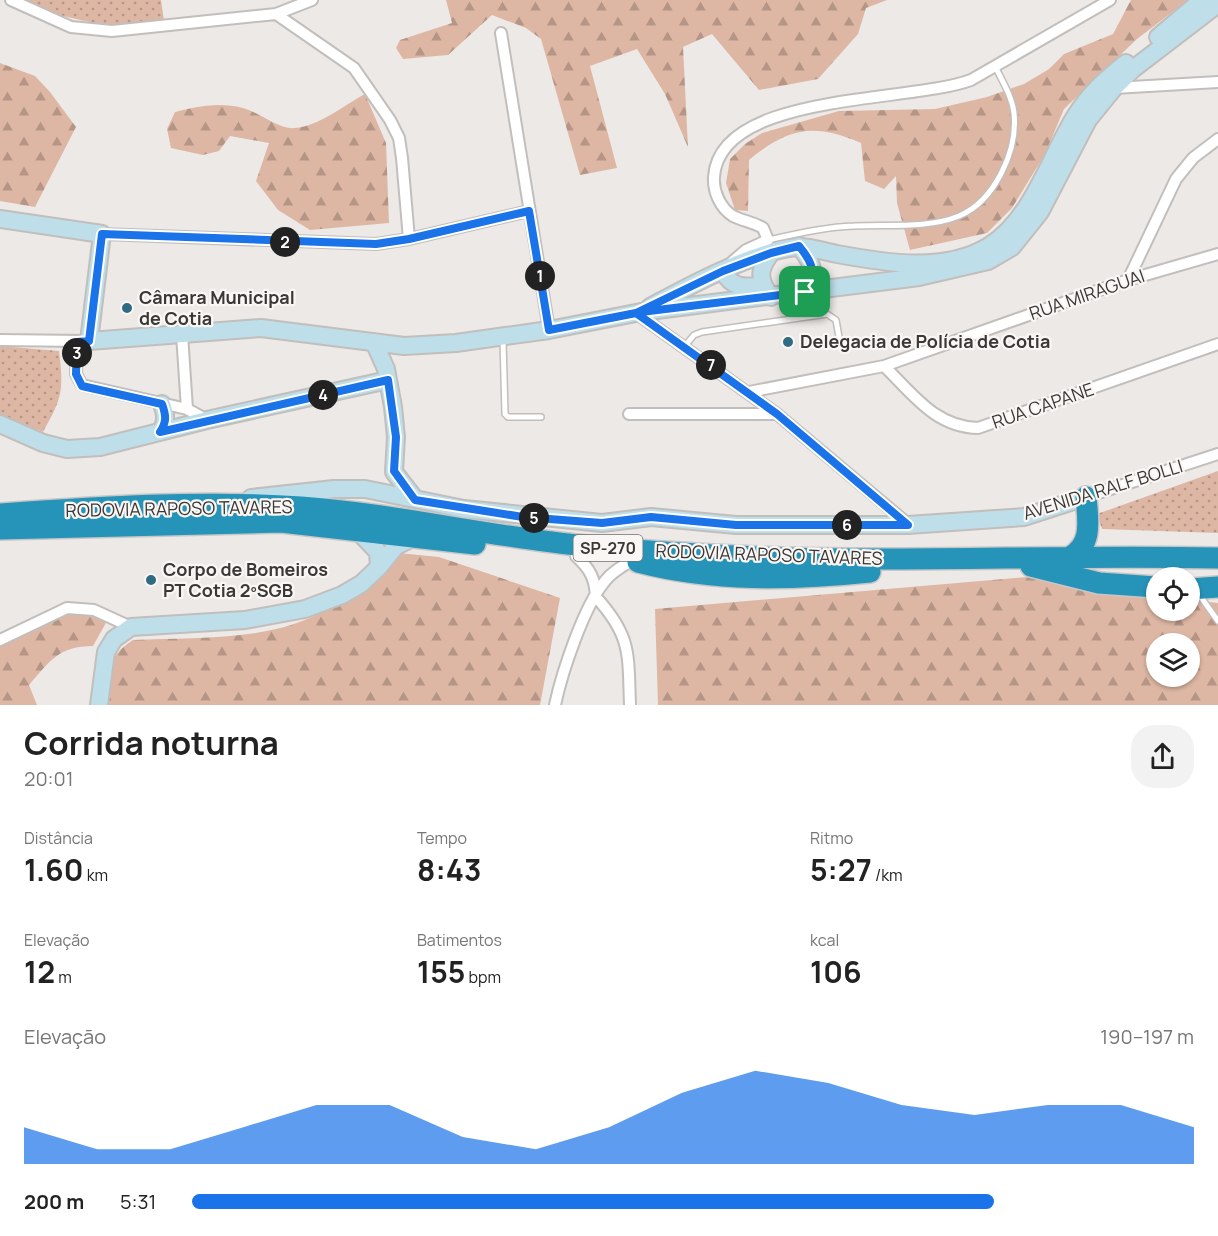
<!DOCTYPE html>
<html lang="pt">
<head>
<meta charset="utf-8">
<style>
  body { margin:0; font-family:Manrope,sans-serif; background:#f2f2f2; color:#222; height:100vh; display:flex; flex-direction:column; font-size:22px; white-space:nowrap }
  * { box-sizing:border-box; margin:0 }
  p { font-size:20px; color:#767676 }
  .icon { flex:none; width:33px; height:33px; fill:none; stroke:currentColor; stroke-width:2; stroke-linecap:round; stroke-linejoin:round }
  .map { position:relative; height:705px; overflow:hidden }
  .drawer { display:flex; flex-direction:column; background:#fff; flex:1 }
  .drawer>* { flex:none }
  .controls { position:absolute; left:1146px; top:567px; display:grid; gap:12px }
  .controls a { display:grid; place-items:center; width:54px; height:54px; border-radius:50%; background:#fff; box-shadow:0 2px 4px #0004; font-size:30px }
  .pin { position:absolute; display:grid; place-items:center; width:51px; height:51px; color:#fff; margin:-26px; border-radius:12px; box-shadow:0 3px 9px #0006 }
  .km { position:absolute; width:30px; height:30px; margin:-15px; border-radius:50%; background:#222; color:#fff; font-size:16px; line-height:30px; text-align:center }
  .round { display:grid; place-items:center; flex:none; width:63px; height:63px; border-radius:24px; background:#f2f2f2 }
  .headline { display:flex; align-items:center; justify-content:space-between; height:102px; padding:0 24px }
  h1 { font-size:33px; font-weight:700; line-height:45px }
  .stats { display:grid; grid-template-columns:repeat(3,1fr); gap:9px; height:102px; padding:6px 24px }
  .stats div { display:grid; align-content:center }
  .stats b { font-size:30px; font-weight:700 }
  .stats small { font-size:16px; font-weight:400 }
  .stats p { font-size:16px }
  .chart { height:168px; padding:12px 24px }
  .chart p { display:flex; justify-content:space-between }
  .chart svg { width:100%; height:108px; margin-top:6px; fill:#1a73e8; opacity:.7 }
  ul { padding:0 24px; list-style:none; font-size:20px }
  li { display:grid; grid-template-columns:96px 72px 1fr; align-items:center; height:45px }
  li i { height:15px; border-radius:8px; background:#1a73e8 }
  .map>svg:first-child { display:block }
  .grass { fill:url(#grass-dots) }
  .forest { fill:url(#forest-firs); fill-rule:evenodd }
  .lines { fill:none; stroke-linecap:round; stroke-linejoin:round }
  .lane-casing { stroke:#c2bebc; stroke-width:8 }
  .street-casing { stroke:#c2bebc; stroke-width:14 }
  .secondary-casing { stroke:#c2bebc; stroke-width:20 }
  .highway-casing { stroke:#c8c7c7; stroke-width:24 }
  .lane { stroke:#fff; stroke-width:5 }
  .street { stroke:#fff; stroke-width:10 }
  .secondary { stroke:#bedfea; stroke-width:16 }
  .highway { stroke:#2693b9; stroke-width:21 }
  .route-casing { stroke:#fff; stroke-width:12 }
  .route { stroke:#1a73e8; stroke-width:8 }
  .poi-dot { fill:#2f6b83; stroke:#faf6f4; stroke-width:2 }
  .labels { text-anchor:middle; stroke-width:4.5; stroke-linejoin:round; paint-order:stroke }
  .shield { fill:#faf6f4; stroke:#737170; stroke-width:1.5 }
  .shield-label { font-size:16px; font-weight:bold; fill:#393837 }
  .street-label { font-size:18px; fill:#393837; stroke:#faf6f4 }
  .poi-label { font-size:18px; font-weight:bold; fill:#393837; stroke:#faf6f4; text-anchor:start }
</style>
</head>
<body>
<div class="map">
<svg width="1218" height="705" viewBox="0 0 1218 705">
  <defs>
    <pattern id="grass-dots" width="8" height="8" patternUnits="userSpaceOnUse" patternTransform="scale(1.5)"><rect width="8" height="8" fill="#deb7a4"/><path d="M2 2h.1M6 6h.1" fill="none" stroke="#b59686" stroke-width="1.8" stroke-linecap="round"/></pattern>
    <pattern id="forest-firs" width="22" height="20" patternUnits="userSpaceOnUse" patternTransform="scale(1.5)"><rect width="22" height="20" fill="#deb7a4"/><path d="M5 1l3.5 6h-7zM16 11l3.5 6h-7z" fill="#b59686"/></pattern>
  </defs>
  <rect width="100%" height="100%" fill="#ede9e7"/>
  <path class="grass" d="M 27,0 L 161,0 L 164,21 L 111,27 L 59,15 Z
    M 0,346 L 59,351 C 64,391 62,398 43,432 L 0,415 Z
    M 1218,471 L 1218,533 L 1102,529 L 1097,514 Z"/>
  <path class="forest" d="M 446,0 L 887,0 L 866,8 L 858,34 L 818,79 L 759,90 L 712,34 L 683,47 L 688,147 L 665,94 L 637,49 L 590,66 L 617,168 L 580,175 L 541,39 L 526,28 L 492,15 L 448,55 L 403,59 L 396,48 L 400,40 L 452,23 Z
    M 1131,0 L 1188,0 L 1137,39 L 1064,109 L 1045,154 L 1012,208 L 987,233 L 910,250 L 897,203 L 896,176 L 884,189 L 865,181 L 861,143 C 814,123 789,127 749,160 L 748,211 L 735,210 L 726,183 L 730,159 L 745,144 L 762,133 L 839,111 L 935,109 L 987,97 L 1024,84 L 1049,69 L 1064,54 L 1113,34 Z
    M 0,63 L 35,76 L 50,92 L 76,127 L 35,207 L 0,201 Z
    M 365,94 L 386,143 L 389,223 L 310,230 L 278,210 L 256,181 L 269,143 L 230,136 L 219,151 L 203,155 L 171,148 L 167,129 L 175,112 C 199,106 219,102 243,108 C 259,112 279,130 295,128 C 319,126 343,106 365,94 Z
    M 399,553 L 439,557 L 560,598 L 540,705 L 100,705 C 107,676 106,657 133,640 C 192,637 276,642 326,609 C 352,593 375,571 399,553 Z
    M 1038,576 L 1156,596 L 1156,610 L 1190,610 L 1190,600 L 1218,603 L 1218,705 L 658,705 L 655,609 ZM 1156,644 L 1190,644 L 1190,676 L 1156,676 Z
    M 69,609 L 95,611 L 107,621 L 93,646 C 59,646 50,661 29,685 L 37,705 L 0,705 L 0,643 Z"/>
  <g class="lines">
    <g class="lane-casing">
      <path id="lane" d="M 768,240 C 796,234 825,227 854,226 C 886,224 928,229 959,216 C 995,201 1018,150 1014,113 C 1012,96 1002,81 995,66
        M 503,340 L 505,414 L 508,417 L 541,417
        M 684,347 L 694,335 L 702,332 L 827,314 L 836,320 L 840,343
        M 1198,593 L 1218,621"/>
    </g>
    <g class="street-casing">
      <path id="street" d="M 11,0 L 71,27 L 112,31 L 276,14 L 354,68 L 390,120 L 399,138 L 402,158 L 409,239
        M 276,14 L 312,0
        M 501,33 L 549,330
        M 1114,88 L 1218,82
        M 102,234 L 376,244 L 409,239 L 529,211
        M 732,262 L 746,250 L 768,240 L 763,228 C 753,222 743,221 733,216 C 720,208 713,191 714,177 C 719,92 910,103 971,80 L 1110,0
        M 1128,280 L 1176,179 L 1193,158 L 1218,139
        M 636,313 L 777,414 L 908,524
        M 182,334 L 187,409
        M 0,340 L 83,341
        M 77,342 L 76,374 L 82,385 L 187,409 L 207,420
        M 884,366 C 913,394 935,427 978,428 L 1218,344
        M 749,392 L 884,366 L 1128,280 L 1218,254
        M 629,414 L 777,414
        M 1086,497 L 1218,454
        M 576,556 C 590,569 595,578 596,597
        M 596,597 C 632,637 628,654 630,705
        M 0,640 L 67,608 L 94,610 L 131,627
        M 555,705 C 562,672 584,606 605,581 C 612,572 621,567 631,561"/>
    </g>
    <g class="secondary-casing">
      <path id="secondary" d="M 1158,37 L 1202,0
        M 0,219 L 102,234 L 89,341 L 261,328 L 404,346 L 456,343 L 549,330 L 641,312 L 919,277 L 988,261 L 1012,247 L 1040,212 L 1088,120 L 1114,88 L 1133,69 L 1218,4
        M 799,246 C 813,263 817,273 805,292
        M 723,271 C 732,289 745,287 763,286
        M 771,297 C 758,279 758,270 771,253
        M 650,307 C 689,286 754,251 797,247 C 809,246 825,252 837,254 C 885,263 945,273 989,246 C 1032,220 1050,156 1076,115 C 1090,93 1107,78 1126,63
        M 374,342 L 386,369 L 393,407 L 396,437 L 394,472 L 415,499
        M 0,424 L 43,443 L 67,449 L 100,447 L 207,420 L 388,380
        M 160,432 C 167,422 166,415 162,404
        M 251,498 L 334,489 L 365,489 L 464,509 L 602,523 L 651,517 L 736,525 L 908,525 L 1024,517 L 1086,497
        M 359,532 L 378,552 L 379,567
        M 99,705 L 106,652 L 114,639 L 131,627 L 245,620 L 305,609 L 342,595 L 361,584 L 379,567 L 396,546 L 413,538"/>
    </g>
    <g class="highway-casing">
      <path id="highway" d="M 0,514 C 99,507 201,500 301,507 C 396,514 491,537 586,546 C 623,550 660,552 696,554 C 870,565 1044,554 1218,558
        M 0,529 L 281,522 L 475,544
        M 1070,557 C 1093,544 1088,521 1086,497
        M 638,562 C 715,582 791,580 870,572
        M 1031,566 L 1099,583 L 1156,587
        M 1190,589 L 1218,587"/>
    </g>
    <use href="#lane" class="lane"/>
    <use href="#street" class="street"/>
    <use href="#secondary" class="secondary"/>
    <use href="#highway" class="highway"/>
  </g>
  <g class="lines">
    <g class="route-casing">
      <path id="route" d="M 805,292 L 641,312 L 636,313 L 549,330 L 529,211 L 409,239 L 376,244 L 102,234 L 89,341 L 77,342 L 76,374 L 82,386 L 162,404 C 166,415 167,422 160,432 L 388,380 L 396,437 L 394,471 L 415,500 L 523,517 L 602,523 L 651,517 L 736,525 L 908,525 L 777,414 L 636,313 L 723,271 L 771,253 L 799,246 C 813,263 817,273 805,292"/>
    </g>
    <use href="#route" class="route"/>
  </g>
  <g class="poi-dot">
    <circle cx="127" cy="308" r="6"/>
    <circle cx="788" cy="342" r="6"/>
    <circle cx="151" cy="580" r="6"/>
  </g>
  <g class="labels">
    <rect class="shield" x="573.5" y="535" width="69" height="26" rx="4.5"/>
    <g class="shield-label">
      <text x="608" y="554">SP-270</text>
    </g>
    <g class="street-label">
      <text transform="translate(1087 295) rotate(-19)" y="6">RUA MIRAGUAI</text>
      <text transform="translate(1043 406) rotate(-19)" y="6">RUA CAPANE</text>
      <text transform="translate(1103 490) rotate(-17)" y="6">AVENIDA RALF BOLLI</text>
      <text transform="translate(179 509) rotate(-1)" y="6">RODOVIA RAPOSO TAVARES</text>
      <text transform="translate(769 555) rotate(2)" y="6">RODOVIA RAPOSO TAVARES</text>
    </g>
    <g class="poi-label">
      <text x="139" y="304">Câmara Municipal<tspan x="139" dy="21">de Cotia</tspan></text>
      <text x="800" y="348">Delegacia de Polícia de Cotia</text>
      <text x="163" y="576">Corpo de Bomeiros<tspan x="163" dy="21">PT Cotia 2ºSGB</tspan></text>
    </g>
  </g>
</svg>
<div class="controls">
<a><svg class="icon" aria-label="locate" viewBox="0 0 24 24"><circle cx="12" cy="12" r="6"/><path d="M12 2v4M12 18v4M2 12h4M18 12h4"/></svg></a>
<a><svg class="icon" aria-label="layers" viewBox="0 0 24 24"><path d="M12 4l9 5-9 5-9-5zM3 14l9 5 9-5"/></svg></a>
</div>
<div class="pin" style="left:805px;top:292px;background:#1e9e55"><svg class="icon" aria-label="arrive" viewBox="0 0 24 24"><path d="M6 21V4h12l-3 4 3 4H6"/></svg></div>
<b class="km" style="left:540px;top:276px">1</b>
<b class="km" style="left:285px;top:242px">2</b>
<b class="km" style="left:77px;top:353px">3</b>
<b class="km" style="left:323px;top:395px">4</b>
<b class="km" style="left:534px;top:518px">5</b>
<b class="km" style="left:847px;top:525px">6</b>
<b class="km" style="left:711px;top:365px">7</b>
</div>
<section class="drawer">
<div class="headline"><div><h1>Corrida noturna</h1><p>20:01</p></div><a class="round"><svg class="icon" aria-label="share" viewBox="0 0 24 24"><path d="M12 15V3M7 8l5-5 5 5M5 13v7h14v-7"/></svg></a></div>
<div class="stats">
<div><p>Distância</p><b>1.60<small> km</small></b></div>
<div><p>Tempo</p><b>8:43</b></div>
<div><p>Ritmo</p><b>5:27<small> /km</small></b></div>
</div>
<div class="stats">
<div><p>Elevação</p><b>12<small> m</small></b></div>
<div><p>Batimentos</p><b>155<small> bpm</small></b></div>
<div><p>kcal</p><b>106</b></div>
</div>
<div class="chart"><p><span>Elevação</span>190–197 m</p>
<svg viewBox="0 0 160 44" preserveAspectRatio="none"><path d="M0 44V29L10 38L20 38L30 29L40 20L50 20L60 33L70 38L80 29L90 15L100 6L110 11L120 20L130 24L140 20L150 20L160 29V44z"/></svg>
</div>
<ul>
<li><b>200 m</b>5:31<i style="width:80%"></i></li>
</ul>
</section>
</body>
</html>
